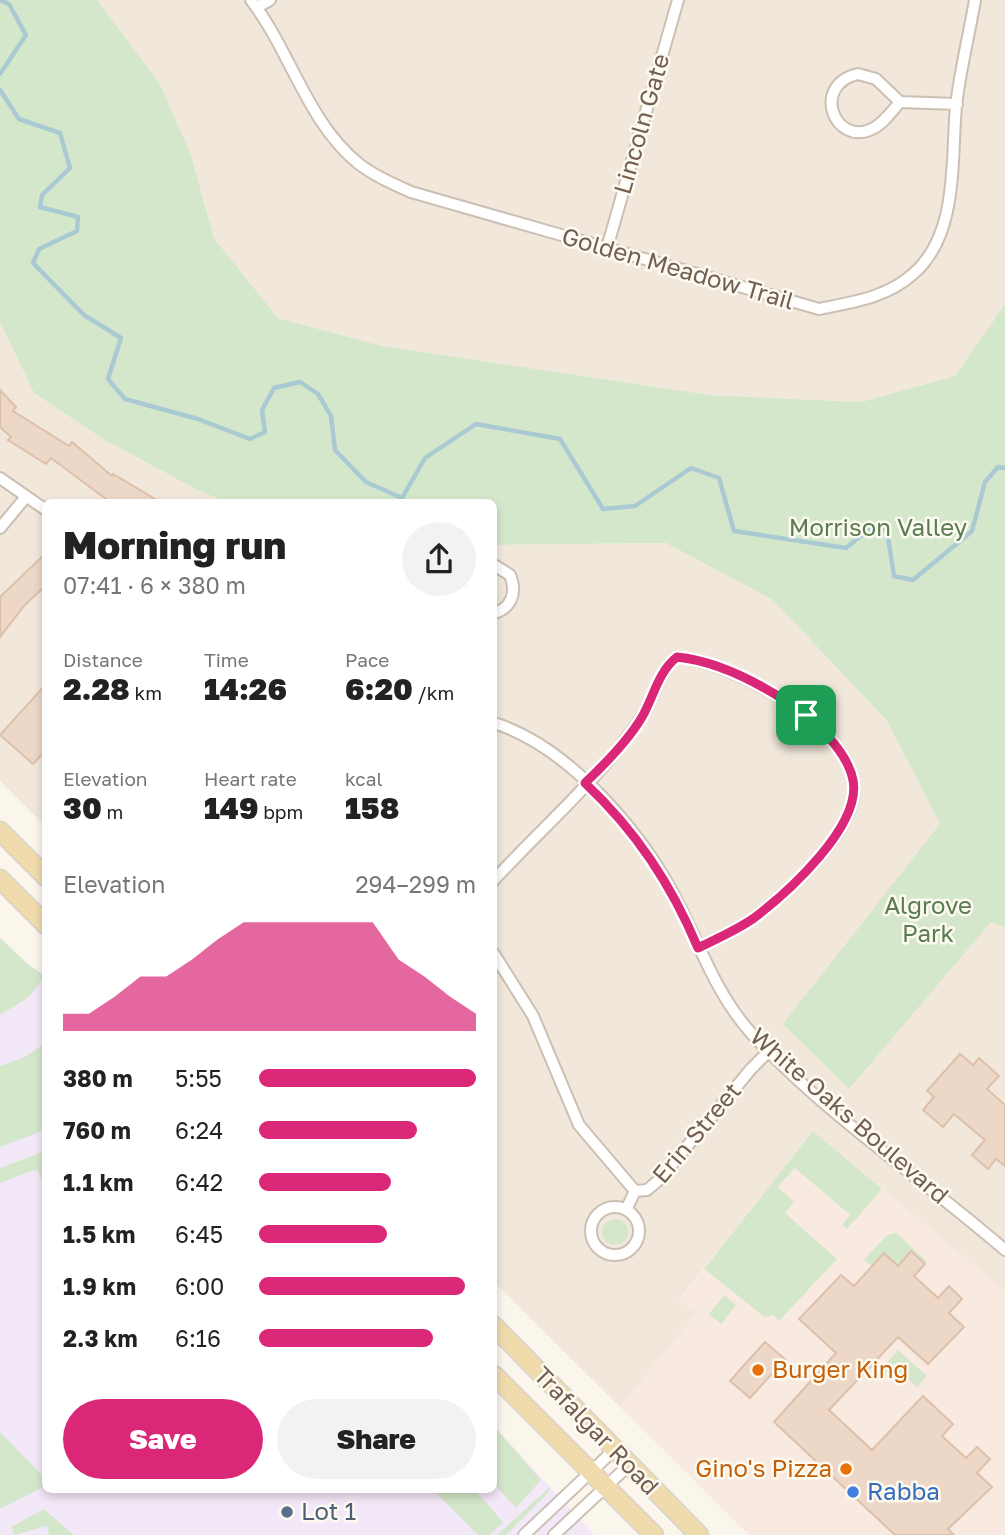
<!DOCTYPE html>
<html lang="en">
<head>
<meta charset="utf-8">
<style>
  body { margin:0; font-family:"Golos Text",sans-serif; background:#f2f2f2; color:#222; height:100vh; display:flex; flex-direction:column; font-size:26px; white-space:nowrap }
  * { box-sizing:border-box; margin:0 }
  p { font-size:23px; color:#767676 }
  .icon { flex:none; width:38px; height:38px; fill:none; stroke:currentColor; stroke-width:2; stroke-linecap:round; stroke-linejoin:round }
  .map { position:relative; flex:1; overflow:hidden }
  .details { position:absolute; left:42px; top:499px; width:455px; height:994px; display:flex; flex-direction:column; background:#fff; border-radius:10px; box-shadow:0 4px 10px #0003 }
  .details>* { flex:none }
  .pin { position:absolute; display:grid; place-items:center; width:60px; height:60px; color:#fff; margin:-30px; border-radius:14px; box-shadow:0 4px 10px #0006 }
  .round { display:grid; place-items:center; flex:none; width:74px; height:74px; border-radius:37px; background:#f2f2f2 }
  .overview { display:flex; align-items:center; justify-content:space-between; height:119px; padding:0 21px }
  h1 { font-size:38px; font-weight:800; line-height:52px }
  .metrics { display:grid; grid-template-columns:repeat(3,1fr); gap:10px; height:119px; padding:7px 21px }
  .metrics div { display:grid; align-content:center }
  .metrics b { font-size:30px; font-weight:800 }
  .metrics small { font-size:19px; font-weight:400 }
  .metrics p { font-size:19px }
  .chart { height:196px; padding:14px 21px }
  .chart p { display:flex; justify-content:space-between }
  .chart svg { width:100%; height:126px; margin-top:7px; fill:#db2777; opacity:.7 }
  .primary-button { display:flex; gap:14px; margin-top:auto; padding:14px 21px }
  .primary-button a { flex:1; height:80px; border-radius:42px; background:#db2777; color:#fff; font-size:28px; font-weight:800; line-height:80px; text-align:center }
  .primary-button a+a { background:#f2f2f2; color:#222 }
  ul { padding:0 21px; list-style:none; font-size:23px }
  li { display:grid; grid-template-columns:112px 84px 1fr; align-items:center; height:52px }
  li i { height:18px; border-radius:9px; background:#db2777 }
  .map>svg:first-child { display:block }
  .residential { fill:#f1e8db }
  .commercial { fill:#f9eae1 }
  .education { fill:#f3e8f7 }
  .green { fill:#d5e7cb }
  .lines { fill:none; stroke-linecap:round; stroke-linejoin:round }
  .stream { stroke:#aacad3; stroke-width:4.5 }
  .building { fill:#edd8c7; stroke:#ddc0a9; stroke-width:2 }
  .street-casing { stroke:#ccbfb3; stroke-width:14 }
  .primary-casing { stroke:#d8d2ce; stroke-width:21 }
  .street { stroke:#fff; stroke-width:10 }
  .primary { stroke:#f0dbad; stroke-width:18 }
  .route-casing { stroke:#fff; stroke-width:14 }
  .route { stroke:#db2777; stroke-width:9 }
  .food-dot { fill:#e8710a; stroke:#fdfaf2; stroke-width:2.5 }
  .shop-dot { fill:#3f7fe0; stroke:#fdfaf2; stroke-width:2.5 }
  .service-dot { fill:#5c6f8a; stroke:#fdfaf2; stroke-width:2.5 }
  .labels { text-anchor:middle; stroke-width:5; stroke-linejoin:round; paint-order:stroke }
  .street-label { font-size:24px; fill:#735f51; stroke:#fdfaf2 }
  .park-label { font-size:24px; fill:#597d4e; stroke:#fdfaf2 }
  .food-label { font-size:24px; fill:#c56008; stroke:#fdfaf2; text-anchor:start }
  .shop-label { font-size:24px; fill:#366cbe; stroke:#fdfaf2; text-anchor:start }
  .service-label { font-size:24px; fill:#4e5e75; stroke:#fdfaf2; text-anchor:start }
</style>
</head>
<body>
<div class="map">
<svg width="1005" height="1535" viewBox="0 0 1005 1535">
  <rect width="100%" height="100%" fill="#faf6ec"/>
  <path class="residential" d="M 97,0 L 1005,0 L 1005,304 L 955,376 L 861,402 L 710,395 L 382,346 L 278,318 L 214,238 L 191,155 L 160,84 Z
    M 0,322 L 34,393 L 103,439 L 201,492 L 228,502 L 46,502 L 45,826 L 0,781 Z
    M 666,543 L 773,600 L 887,721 L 991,922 L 1005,928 L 1005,1292 L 813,1131 L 679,1300 L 698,1312 L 620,1407 L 494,1282 L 494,545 Z"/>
  <path class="commercial" d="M 813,1131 L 1005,1292 L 1005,1535 L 749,1535 L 620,1407 L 697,1313 L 679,1301 Z"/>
  <path class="education" d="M 0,938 L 29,965 L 45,976 L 46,1489 L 494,1489 L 494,1426 L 594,1535 L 0,1535 Z"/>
  <path class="green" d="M 0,0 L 97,0 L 160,84 L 191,155 L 214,238 L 278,318 L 382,346 L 710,395 L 861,402 L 955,376 L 1005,304 L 1005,928 L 991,922 L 849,1089 L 783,1024 L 940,824 L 887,721 L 773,600 L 666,543 L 494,545 L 494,502 L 228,502 L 201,492 L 103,439 L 34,393 L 0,322 Z
    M 0,938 L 29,965 L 45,976 L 29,997 L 0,1015 Z
    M 45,1043 L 45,1130 L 0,1147 L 0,1066 L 25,1057 Z
    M 813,1131 L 882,1189 L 847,1229 L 842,1225 L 850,1215 L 795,1168 L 778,1187 L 794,1202 L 785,1213 L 837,1259 L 779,1321 L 773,1315 L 765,1317 L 704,1269 Z
    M 45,1151 L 45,1176 L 42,1181 L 37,1169 L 0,1183 L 0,1168 Z
    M602 1232a13 13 0 1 1 26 0a13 13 0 1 1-26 0Z
    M 893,1233 L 898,1234 L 927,1262 L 925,1264 L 911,1251 L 897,1266 L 884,1253 L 872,1266 L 864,1260 L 886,1236 Z
    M 724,1295 L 736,1305 L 721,1324 L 709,1314 Z
    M 898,1350 L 927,1376 L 917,1387 L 904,1375 L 900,1378 L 890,1370 L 886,1373 L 881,1369 Z
    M 494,1426 L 541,1480 L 516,1508 L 494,1484 Z
    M 0,1432 L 42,1475 L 46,1473 L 45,1486 L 0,1509 Z
    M 551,1486 L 547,1494 L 506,1535 L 497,1535 Z
    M 432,1489 L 474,1489 L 503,1522 L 490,1535 L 478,1535 Z
    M 44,1509 L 74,1535 L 49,1535 L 47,1526 L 14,1535 L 11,1527 Z"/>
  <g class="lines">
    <path class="stream" d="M 0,0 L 9,4 L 26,35 L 0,74
      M 0,90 L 19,119 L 60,133 L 70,168 L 42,195 L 40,207 L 78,217 L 77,231 L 39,249 L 33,263 L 84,315 L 121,338 L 108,379 L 125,399 L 198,419 L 250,439 L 265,432 L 262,410 L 274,388 L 300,382 L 318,394 L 331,416 L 335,450 L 366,482 L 402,498 L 425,458 L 476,424 L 560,439 L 603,509 L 635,506 L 691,468 L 719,478 L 734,531 L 846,548 L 873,526 L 887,531 L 894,576 L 913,580 L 972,531 L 985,482 L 998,467 L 1005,468"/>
  </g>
  <path class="building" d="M 0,390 L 16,407 L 13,411 L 69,446 L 72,442 L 112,476 L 113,474 L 160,502 L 110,502 L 51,458 L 46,464 L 8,440 L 11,437 L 0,427 Z
    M 46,553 L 46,585 L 24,606 L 0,637 L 0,597 Z
    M 46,684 L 46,750 L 33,764 L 0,735 Z
    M 960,1054 L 973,1065 L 979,1058 L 999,1076 L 987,1089 L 1005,1105 L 1005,1166 L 996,1159 L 988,1169 L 972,1155 L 985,1140 L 954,1114 L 943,1127 L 923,1110 L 934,1097 L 927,1091 Z
    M 911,1251 L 925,1264 L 914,1276 L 925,1286 L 938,1298 L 949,1286 L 962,1299 L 949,1313 L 964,1327 L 928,1364 L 898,1337 L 829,1410 L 872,1450 L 923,1396 L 953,1424 L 942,1436 L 966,1458 L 977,1447 L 990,1459 L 977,1473 L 992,1487 L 948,1529 L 954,1535 L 895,1535 L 774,1422 L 836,1353 L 799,1319 L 841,1275 L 854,1286 L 884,1253 L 898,1266 Z
    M 765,1342 L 785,1359 L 750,1398 L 730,1381 Z"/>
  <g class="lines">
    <g class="street-casing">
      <path id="street" d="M 251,0 C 291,52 307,122 359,164 C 375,176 393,184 411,192 L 819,309 C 853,302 886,298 913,274 C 959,235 951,159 956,106 C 960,71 969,35 975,0
        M 257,7 L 270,0
        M 858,74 L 876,79 L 900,102 C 892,111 883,124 872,129 C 835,147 810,85 858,74 Z
        M 900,102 L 957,104
        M 607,248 L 678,0
        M 0,478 L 46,510
        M 0,528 L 25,498
        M 494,565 L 510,575 C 517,592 512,608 494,613
        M 494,723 C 571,747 647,838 681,909 C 703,953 718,996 751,1033 C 826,1115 922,1178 1005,1250
        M 494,880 C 542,828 599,779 639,721 C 654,700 657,673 677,657 C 716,661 757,683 789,703 C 814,719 847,750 853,780 C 863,826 787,893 754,918 C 737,930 716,939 698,948
        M 494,954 L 533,1016 L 579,1125 L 635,1191
        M591 1231a24 24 0 1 1 48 0a24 24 0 1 1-48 0Z
        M 626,1210 L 635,1191 L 647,1190 L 660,1179 L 751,1069 L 769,1051
        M 524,1535 L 614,1450
        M 554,1535 L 629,1465"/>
    </g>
    <g class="primary-casing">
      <path id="primary" d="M 0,831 L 46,877
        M 0,879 L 46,925
        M 494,1326 L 699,1535
        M 494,1375 L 654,1535"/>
    </g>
    <use href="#street" class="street"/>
    <use href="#primary" class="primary"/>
  </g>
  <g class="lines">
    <g class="route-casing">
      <path id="route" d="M 677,657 C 716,661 757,682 789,703 C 813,719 847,750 853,780 C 862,826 787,893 754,918 C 737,930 716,939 698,948 C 671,884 636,831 585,783 C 605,764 628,741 642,717 C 654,696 658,672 677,657 Z"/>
    </g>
    <use href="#route" class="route"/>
  </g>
  <g class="food-dot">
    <circle cx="758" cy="1370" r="7"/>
    <circle cx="846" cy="1469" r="7"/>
  </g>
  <circle class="shop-dot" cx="853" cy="1492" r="7"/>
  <circle class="service-dot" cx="287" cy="1512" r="7"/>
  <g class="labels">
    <g class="street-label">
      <text transform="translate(642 124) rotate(-74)" y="8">Lincoln Gate</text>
      <text transform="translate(678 269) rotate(16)" y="8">Golden Meadow Trail</text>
      <text transform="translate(849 1116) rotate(41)" y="8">White Oaks Boulevard</text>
      <text transform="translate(697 1133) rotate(-50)" y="8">Erin Street</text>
      <text transform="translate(596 1431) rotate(46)" y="8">Trafalgar Road</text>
    </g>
    <g class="park-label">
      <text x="878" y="536">Morrison Valley</text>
      <text x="928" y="914">Algrove<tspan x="928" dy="28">Park</tspan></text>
    </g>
    <g class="food-label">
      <text x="772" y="1378">Burger King</text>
      <text x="832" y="1477" text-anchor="end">Gino's Pizza</text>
    </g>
    <g class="shop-label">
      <text x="867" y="1500">Rabba</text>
    </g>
    <g class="service-label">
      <text x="301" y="1520">Lot 1</text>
    </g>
  </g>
</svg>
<div class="pin" style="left:806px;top:715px;background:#1e9e55"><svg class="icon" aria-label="arrive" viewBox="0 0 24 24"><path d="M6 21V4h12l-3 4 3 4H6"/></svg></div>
<section class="details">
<div class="overview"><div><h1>Morning run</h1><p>07:41 · 6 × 380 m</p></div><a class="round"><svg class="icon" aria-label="share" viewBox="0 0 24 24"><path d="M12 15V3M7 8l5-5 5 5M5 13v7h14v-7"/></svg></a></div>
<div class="metrics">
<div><p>Distance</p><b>2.28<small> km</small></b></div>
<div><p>Time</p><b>14:26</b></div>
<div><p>Pace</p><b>6:20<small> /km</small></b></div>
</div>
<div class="metrics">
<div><p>Elevation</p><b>30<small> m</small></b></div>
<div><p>Heart rate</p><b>149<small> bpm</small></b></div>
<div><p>kcal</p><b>158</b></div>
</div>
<div class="chart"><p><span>Elevation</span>294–299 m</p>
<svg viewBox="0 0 160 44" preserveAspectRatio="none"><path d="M0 44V38L10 38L20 32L30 25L40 25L50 19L60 12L70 6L80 6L90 6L100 6L110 6L120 6L130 19L140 25L150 32L160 38V44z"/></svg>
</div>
<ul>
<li><b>380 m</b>5:55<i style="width:100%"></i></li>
<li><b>760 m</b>6:24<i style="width:73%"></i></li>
<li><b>1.1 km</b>6:42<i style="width:61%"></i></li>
<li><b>1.5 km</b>6:45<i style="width:59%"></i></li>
<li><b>1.9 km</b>6:00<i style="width:95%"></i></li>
<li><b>2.3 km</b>6:16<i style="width:80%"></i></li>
</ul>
<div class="primary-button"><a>Save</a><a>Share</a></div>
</section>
</div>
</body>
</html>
